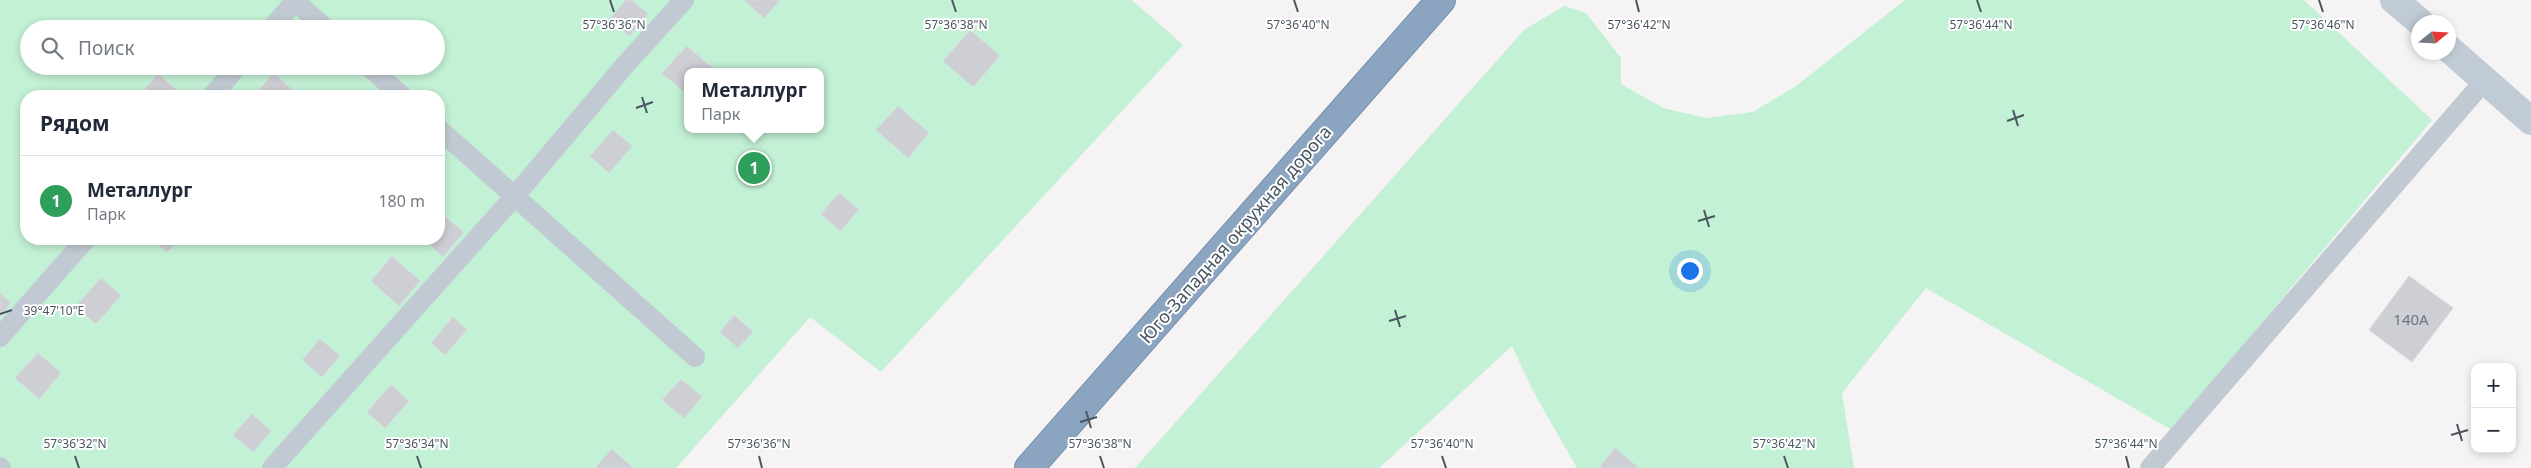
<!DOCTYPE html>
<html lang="ru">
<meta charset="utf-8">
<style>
body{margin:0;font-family:"Noto Sans",sans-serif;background:#f6f6f7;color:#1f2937}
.controls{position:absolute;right:15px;bottom:15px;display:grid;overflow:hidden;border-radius:10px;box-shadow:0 2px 8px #0003}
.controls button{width:45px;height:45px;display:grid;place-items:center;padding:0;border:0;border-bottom:1px solid #e0e1e3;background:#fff;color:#1f2937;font:25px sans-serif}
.compass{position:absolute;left:2411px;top:15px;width:45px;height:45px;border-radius:50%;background:#fff;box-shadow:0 2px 8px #0003;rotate:72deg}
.you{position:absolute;left:1689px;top:270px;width:18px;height:18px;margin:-12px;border:4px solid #fff;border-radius:50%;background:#1a73e8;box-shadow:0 0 0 8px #1a73e833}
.badge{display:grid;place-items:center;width:32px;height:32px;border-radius:50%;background:#111827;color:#fff;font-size:16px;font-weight:700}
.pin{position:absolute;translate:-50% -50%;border:2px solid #fff;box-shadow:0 1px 5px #0006}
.popup{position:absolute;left:684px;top:68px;width:140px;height:65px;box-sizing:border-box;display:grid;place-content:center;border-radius:10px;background:#fff;filter:drop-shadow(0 1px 4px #0005);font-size:16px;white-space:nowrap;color:#747a83}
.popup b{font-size:19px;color:#1f2937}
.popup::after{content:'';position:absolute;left:50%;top:100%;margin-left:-10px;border:10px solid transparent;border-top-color:#fff}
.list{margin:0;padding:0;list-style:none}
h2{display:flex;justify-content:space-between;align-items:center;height:65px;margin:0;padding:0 20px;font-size:21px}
h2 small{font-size:16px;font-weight:400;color:#747a83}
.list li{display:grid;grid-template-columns:32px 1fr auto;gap:15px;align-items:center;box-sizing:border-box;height:90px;padding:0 20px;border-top:1px solid #e0e1e3}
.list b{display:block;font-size:19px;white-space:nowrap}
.list p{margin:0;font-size:16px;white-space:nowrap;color:#747a83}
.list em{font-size:16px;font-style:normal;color:#747a83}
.icon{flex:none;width:28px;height:28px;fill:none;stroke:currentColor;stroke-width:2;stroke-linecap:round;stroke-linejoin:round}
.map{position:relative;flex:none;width:2531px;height:468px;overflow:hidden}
.search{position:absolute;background:#fff;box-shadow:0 2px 8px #0003;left:20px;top:20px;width:425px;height:55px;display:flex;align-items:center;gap:12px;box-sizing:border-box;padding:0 18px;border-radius:28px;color:#747a83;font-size:19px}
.panel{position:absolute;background:#fff;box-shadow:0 2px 8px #0003;left:20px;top:90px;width:425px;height:155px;border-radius:20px}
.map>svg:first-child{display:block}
</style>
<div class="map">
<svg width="2531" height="468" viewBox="0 0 2531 468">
<rect width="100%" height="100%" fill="#f5f3f3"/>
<!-- green -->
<g fill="#c3f1d5" fill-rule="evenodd">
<path d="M0,0H1132L1183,45L881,372L810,317L676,468H0ZM29,29H436V66H29ZM688,72H820V129H688ZM26,96H439V239H26Z"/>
<path d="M1905,0H2304L2432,120L2172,430L1926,288L1842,393L1854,468H1577L1533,391L1512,346L1379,468H1135L1524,30L1564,6L1586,13L1621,58V84L1663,108L1706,118L1753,112L1796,86Z"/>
</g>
<!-- building -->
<g fill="#cdcfd5" stroke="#d7d9de">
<path d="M626,0H632L648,14L629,36L610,19Z"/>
<path d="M744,0H780L764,18Z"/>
<path d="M970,30L1000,56L973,87L943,61Z"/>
<path d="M687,46L717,72H688V95L662,73Z"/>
<path d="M274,73L299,96H258L255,94Z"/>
<path d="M158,74L184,96H139Z"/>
<path d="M898,106L929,133L908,158L876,130Z"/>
<path d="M613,130L632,146L609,173L590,156Z"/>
<path d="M839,193L859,210L840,231L821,214Z"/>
<path d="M442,214L464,232L443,257L423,239H439V218Z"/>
<path d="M151,239H179L167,252Z"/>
<path d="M392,256L420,281L399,306L371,281Z"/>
<path d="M2409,276L2453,308L2412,362L2369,330Z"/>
<path d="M101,278L121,295L96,324L76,306Z"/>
<path d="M0,293L11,303L0,316Z"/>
<path d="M734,315L753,332L738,348L720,332Z"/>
<path d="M453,317L467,330L445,355L431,343Z"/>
<path d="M320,339L340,356L322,377L302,360Z"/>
<path d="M38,353L61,373L39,399L15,378Z"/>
<path d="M681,379L702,397L684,418L662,400Z"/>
<path d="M391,385L409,401L385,428L367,412Z"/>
<path d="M252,414L271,431L253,452L233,435Z"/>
<path d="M1615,448L1639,468H1599Z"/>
<path d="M612,449L633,468H595Z"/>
</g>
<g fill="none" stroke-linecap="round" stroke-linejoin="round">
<!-- highway casing -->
<g stroke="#7690ad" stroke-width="30">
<path id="highway" d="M1029,468L1441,0"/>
</g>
<!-- lane -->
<g stroke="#c1cad2" stroke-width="20">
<path d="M294,0L326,29"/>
<path d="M271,29L296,0"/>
<path d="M368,66L402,96"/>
<path d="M212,96L238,66"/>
<path d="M439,129L695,357"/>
<path d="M0,337L86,239"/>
<path d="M0,467L1,468"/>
<path d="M272,468L514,197L625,65L684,0"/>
<path d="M2150,468L2485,80"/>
</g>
<!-- secondary -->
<g stroke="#c1cbd6" stroke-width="28">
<path d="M2394,0L2420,22"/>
<path d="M2448,48L2531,121"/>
</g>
<!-- highway -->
<use href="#highway" stroke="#8ba5c1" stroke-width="28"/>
</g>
<!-- ticks -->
<path fill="none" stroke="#4a5661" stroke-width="2" d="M610,0L614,12M952,0L956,12M1294,0L1298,12M1636,0L1639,12M1977,0L1981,12M2319,0L2323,12M642,97L647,113M636,108L653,102M2013,110L2018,126M2007,121L2024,115M1704,210L1709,227M1698,221L1715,216M1395,310L1400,327M0,314L12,310M1389,321L1406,316M1086,411L1091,428M1080,422L1097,417M2457,424L2462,441M2451,435L2468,430M75,456L79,468M417,456L421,468M759,456L762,468M1100,456L1104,468M1442,456L1446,468M1784,456L1788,468M2126,456L2129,468"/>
<g text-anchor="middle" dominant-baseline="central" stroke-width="4" stroke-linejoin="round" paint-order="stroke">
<!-- number labels -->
<g font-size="15" fill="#6b747e">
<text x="2411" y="319">140А</text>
</g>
<!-- street labels -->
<g font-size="18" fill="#4a5661" stroke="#fff">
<text transform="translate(1235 234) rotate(-49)">Юго-Западная окружная дорога</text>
</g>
</g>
<g font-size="12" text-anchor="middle" fill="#4a5661" stroke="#fff" stroke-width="4" stroke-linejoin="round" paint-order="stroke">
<text x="614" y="29">57°36'36"N</text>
<text x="956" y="29">57°36'38"N</text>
<text x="1298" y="29">57°36'40"N</text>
<text x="1639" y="29">57°36'42"N</text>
<text x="1981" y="29">57°36'44"N</text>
<text x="2323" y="29">57°36'46"N</text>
<text x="54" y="315">39°47'10"E</text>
<text x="75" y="448">57°36'32"N</text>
<text x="417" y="448">57°36'34"N</text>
<text x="759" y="448">57°36'36"N</text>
<text x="1100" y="448">57°36'38"N</text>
<text x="1442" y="448">57°36'40"N</text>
<text x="1784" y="448">57°36'42"N</text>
<text x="2126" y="448">57°36'44"N</text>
</g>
</svg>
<div class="controls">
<button>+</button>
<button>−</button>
</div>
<svg class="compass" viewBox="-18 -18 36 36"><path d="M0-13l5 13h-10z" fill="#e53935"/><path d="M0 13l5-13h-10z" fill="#747a83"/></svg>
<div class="you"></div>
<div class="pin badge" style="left:754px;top:168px;background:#2e9e5b">1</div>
<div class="popup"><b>Металлург</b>Парк</div>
<div class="search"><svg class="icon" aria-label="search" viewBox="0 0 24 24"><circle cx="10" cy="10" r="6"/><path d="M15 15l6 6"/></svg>Поиск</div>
<section class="panel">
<h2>Рядом<small></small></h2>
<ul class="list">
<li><span class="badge" style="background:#2e9e5b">1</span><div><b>Металлург</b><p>Парк</p></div><em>180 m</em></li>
</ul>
</section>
</div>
